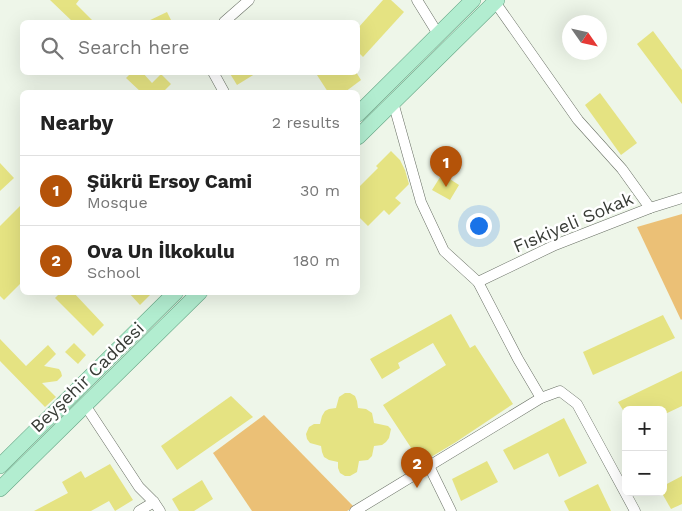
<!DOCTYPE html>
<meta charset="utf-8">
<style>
body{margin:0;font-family:"Work Sans",sans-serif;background:#f2f2f2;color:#222}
.controls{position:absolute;right:15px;bottom:15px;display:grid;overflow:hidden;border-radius:8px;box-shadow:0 5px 20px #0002}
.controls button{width:45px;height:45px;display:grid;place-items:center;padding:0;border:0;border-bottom:1px solid #e0e0e0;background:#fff;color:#222;font:25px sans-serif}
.compass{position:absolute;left:562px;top:15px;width:45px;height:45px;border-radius:50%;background:#fff;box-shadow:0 5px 20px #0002;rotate:124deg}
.you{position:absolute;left:478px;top:225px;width:18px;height:18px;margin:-12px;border:4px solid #fff;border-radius:50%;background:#1a73e8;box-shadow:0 0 0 8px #1a73e833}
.badge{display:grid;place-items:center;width:32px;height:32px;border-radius:50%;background:#b45309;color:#fff;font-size:16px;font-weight:700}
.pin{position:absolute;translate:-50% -41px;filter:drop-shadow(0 1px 2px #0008)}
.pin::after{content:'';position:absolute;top:26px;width:18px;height:15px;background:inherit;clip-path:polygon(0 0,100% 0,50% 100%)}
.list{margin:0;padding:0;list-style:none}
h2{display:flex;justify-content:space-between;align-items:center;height:65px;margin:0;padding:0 20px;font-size:21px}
h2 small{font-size:16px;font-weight:400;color:#767676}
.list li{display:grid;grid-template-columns:32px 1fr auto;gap:15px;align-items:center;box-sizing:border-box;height:70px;padding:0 20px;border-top:1px solid #e0e0e0}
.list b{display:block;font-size:19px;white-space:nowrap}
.list p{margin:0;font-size:16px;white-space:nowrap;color:#767676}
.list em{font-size:16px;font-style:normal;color:#767676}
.icon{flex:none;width:28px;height:28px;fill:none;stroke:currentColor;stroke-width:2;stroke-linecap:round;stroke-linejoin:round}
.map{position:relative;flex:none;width:682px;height:511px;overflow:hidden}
.search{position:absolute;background:#fff;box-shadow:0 5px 20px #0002;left:20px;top:20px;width:340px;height:55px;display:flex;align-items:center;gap:12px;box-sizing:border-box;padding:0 18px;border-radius:8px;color:#767676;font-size:19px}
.panel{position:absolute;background:#fff;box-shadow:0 5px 20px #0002;left:20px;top:90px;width:340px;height:205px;border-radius:8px}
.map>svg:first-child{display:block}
</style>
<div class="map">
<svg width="682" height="511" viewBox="0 0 682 511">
<rect width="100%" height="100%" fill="#eef6e9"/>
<!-- green -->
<g fill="#ebc076">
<path d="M682,214V319L681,320L637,227Z"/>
<path d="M264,415L354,507L347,511H252L213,453Z"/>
</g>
<!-- building -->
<g fill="#e5e382">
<path d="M50,0H79L76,4L94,22H73Z"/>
<path d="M383,0H391L404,12L363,57L358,52V28Z"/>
<path d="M167,12L172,22H146Z"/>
<path d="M653,31L682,70V104L637,44Z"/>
<path d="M132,72H142L152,83L161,74L171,84L163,92H141L126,78Z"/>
<path d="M229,72H258L237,85Z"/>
<path d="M315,72H356L361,80L345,92H328Z"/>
<path d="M600,93L637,143L621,155L585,105Z"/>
<path d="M391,151L400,160L405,170L409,184L395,198L401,203L389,215L384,210L368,226L358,216V188L378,168L376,166Z"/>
<path d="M0,163L14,178L0,191Z"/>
<path d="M442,174L459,185L450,200L432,190Z"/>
<path d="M22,204V282L4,300L0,296V226Z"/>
<path d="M61,292H73L104,325L93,336L55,298Z"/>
<path d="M128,292H153L140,305Z"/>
<path d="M451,314L470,348L475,345L513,404L456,442L421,463L383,405L446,365L433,343L398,363L400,368L382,379L370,359Z"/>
<path d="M663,315L675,338L593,375L583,352Z"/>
<path d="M0,339L26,366L48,345L56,354L44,366L59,369L61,372L62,376L57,381L42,383L56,397L45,407L0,361Z"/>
<path d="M74,343L86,355L78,364L65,352Z"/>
<path d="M682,371V406L663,415V410H623L618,402Z"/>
<path d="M345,393H350L355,396L357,401L358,408L366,409L372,413L374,423L388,426L391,429L389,438L386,442L382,445L374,446L372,456L368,460L359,461L357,472L350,476H345L340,473L338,468V462L329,460L324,457L322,452L321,446L310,443L307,439L306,434L309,427L314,424H320L322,416L325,411L329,409L336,408L339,397Z"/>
<path d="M231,396L253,417L177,470L161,446Z"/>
<path d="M564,418L587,463L559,477L548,453L514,470L503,450Z"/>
<path d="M487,461L498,482L461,501L452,479Z"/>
<path d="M110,464L133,500L115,511L109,501L91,511H34L68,493L62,482L81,471L85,478Z"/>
<path d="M682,476V504L671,509L663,495V486Z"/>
<path d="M202,480L213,499L194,511H179L172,499Z"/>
<path d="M598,484L611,511H569L564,501Z"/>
</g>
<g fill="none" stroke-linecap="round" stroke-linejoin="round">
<!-- street casing -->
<g stroke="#686f64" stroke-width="11">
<g id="street">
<path d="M417,0L438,34"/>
<path d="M495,2L578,120L622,169L650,208"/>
<path d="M224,22L249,0"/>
<path d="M213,72L224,92"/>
<path d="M393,102L421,202L444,251L478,282L518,359L541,398"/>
<path d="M478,282L555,245L650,208L682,198"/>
<path d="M85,405L139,487L154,502"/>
<path d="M429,466L451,511"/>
<path d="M139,511L154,502L160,511"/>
<path d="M355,511L541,398L560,391L577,404L635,511"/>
</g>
</g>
<!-- primary casing -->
<g stroke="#66a786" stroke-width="16">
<g id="primary">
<path d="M358,114L473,0"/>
<path d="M358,137L497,0"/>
<path d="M0,466L176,292"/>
<path d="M0,489L200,292"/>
</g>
</g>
<!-- street -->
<use href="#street" stroke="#fff" stroke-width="10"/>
<!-- primary -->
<use href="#primary" stroke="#b2edd0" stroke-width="15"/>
</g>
<g text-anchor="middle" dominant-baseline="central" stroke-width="5" stroke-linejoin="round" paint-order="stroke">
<!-- street labels -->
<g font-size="18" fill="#383b36" stroke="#fff">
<text transform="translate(573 222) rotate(-23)">Fıskiyeli Sokak</text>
<text transform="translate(87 377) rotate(-44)">Beyşehir Caddesi</text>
</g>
</g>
</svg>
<div class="controls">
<button>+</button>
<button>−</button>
</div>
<svg class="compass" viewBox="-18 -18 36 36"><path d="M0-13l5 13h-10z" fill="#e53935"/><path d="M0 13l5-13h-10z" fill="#767676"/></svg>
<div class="you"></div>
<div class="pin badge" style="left:446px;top:187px">1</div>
<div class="pin badge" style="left:417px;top:488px">2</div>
<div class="search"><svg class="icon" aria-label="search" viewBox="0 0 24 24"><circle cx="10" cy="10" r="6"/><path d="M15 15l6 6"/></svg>Search here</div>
<section class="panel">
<h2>Nearby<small>2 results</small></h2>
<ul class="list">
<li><span class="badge">1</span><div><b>Şükrü Ersoy Cami</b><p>Mosque</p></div><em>30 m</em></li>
<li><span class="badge">2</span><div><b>Ova Un İlkokulu</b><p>School</p></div><em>180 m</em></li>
</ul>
</section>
</div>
